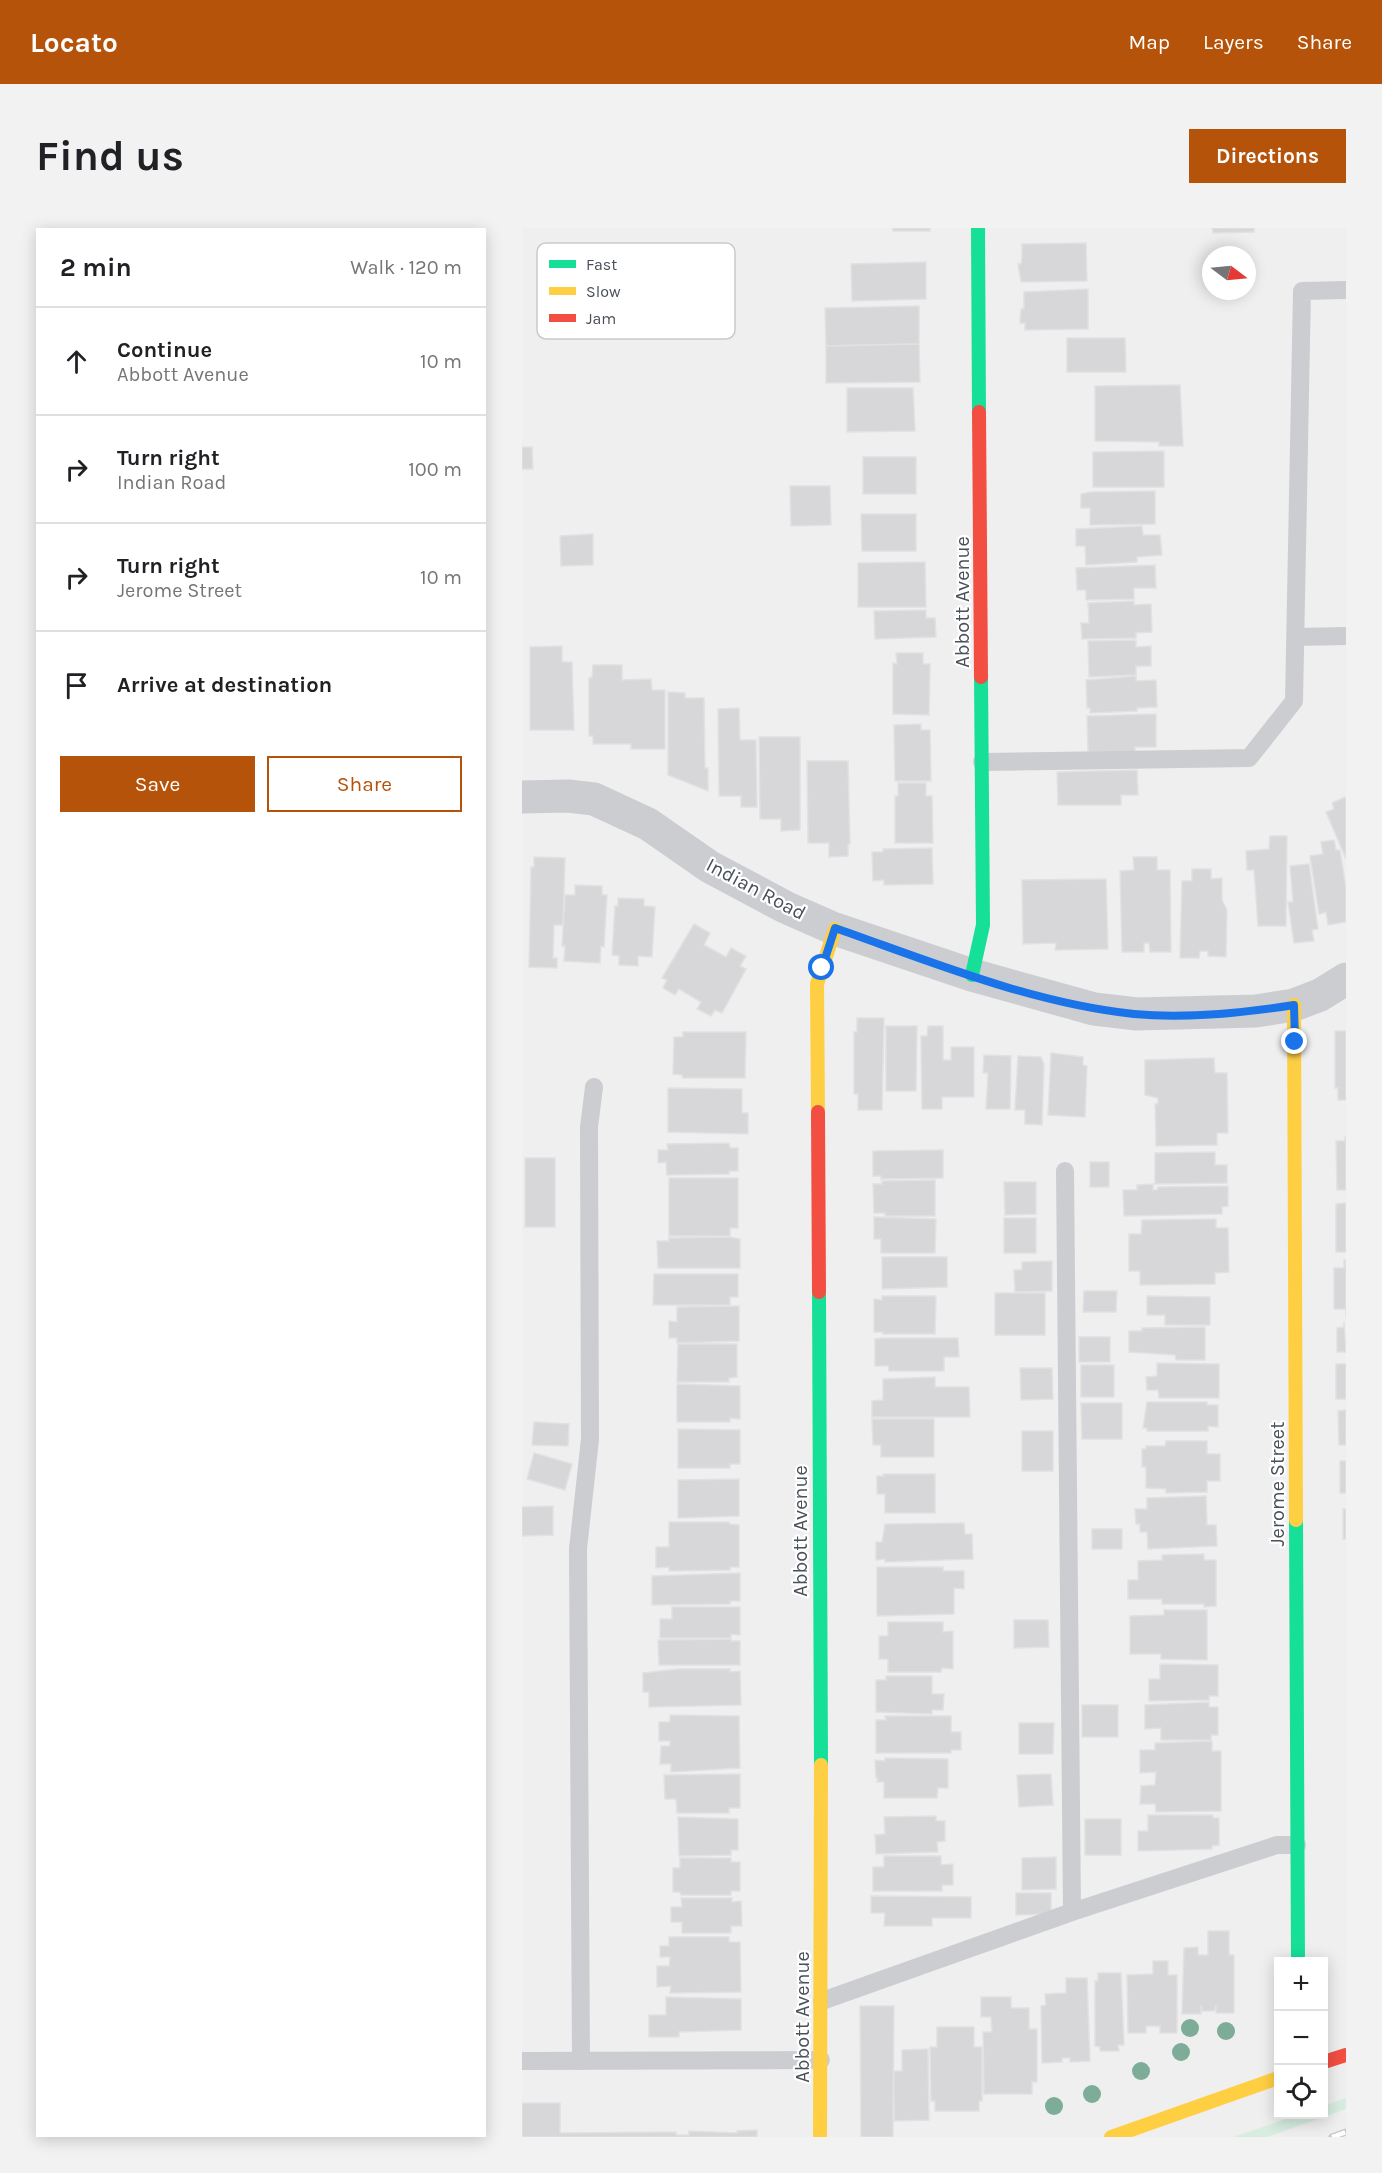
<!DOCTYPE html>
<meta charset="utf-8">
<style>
body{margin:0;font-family:Karla,sans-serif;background:#f2f2f2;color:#202124}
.controls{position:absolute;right:18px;bottom:18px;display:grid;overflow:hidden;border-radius:0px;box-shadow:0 3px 15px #0003}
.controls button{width:54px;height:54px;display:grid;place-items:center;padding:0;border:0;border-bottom:2px solid #e0e0e0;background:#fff;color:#202124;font:30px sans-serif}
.compass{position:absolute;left:680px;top:18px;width:54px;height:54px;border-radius:50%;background:#fff;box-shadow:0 3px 15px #0003;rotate:106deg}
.stop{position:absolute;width:18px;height:18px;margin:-14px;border:4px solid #1a73e8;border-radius:50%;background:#fff}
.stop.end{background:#1a73e8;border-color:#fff;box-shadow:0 2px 6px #0008}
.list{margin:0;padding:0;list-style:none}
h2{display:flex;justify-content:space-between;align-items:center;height:78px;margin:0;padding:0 24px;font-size:26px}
h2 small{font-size:20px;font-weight:400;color:#757577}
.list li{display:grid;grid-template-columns:39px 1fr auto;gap:18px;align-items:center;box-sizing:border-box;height:108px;padding:0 24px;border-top:2px solid #e0e0e0}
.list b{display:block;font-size:22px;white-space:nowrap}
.list p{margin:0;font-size:20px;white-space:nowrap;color:#757577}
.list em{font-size:20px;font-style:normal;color:#757577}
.actions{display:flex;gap:12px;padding:18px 24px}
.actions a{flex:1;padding:14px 0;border:2px solid #b45309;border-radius:0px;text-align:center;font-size:21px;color:#b45309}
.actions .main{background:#b45309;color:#fff}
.icon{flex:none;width:33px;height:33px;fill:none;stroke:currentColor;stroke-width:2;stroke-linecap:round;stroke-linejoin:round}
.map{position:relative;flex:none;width:824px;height:1909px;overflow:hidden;border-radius:0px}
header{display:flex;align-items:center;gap:36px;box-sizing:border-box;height:84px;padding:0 30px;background:#b45309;color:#fff}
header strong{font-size:28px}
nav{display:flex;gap:33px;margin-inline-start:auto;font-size:21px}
.intro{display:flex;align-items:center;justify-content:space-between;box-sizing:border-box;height:144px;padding:0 36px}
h1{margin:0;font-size:42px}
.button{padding:15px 27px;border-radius:0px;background:#b45309;color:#fff;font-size:21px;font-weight:700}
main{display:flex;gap:36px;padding:0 36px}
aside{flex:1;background:#fff;border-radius:0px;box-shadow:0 3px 15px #0003}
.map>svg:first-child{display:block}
</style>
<header>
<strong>Locato</strong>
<nav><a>Map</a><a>Layers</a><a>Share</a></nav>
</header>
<div class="intro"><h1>Find us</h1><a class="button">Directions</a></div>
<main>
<aside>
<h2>2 min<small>Walk · 120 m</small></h2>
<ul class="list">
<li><svg class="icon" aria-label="ahead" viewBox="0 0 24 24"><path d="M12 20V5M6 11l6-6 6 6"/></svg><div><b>Continue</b><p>Abbott Avenue</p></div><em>10 m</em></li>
<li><svg class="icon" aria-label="right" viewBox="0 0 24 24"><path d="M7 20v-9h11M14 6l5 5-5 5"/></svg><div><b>Turn right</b><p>Indian Road</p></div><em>100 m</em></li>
<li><svg class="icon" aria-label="right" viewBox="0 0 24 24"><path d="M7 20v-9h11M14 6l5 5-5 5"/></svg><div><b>Turn right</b><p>Jerome Street</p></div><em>10 m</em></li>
<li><svg class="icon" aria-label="arrive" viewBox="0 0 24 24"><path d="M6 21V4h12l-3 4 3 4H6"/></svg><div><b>Arrive at destination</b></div></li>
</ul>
<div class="actions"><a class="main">Save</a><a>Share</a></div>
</aside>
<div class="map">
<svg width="824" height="1909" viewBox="0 0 824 1909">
<rect width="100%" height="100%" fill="#f0efef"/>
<!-- green -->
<path fill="#d6ede0" d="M824,1870V1881L745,1909H711L776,1887L802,1886V1878Z"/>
<!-- building -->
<g fill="#d7d7d9" stroke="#e1e1e2" stroke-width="1.5">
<rect x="371" y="0" width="37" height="3"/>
<path d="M690,0H732V4L691,5Z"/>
<path d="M564,15L565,53L499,54L496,36H499L500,29V16Z"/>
<path d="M404,34V71L330,73L329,36Z"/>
<path d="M566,61V101L503,102V95H498L499,81H502V64Z"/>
<path d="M397,78V116L304,118L303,80Z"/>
<path d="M545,110H603L604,144H545Z"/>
<path d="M397,116L398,154L304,155V118Z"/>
<path d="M658,157L661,218H637V214L573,213V158Z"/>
<path d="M325,160H391L393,203L325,204Z"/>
<path d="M0,219H10L11,241H0Z"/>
<path d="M642,223V259H571V224Z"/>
<rect x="341" y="229" width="53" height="37"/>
<path d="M268,258H308L309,297L269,298Z"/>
<path d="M633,263V296L568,297V280H559V266L568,264Z"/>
<path d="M339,286H394V323H340Z"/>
<path d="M620,298L621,307H638L640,327L615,329V334L564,337L563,318H554V301Z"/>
<path d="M71,306V337L39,338L38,308Z"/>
<path d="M403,334L404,379H336V335Z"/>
<path d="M633,337L634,360H612V371L564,372V362H555L554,340Z"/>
<path d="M612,373V377L629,376L630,404L614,405V410L560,411L559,395H567L566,375Z"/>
<path d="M404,382V390H413L414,409L353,411L352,383Z"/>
<path d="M614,412V419L629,418V438H614V447L567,449L566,413Z"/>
<path d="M40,418V434H50L52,502H8V419Z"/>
<path d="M374,425H401V436H408L407,487L371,486V435L375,436Z"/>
<path d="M71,437H100V452L129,451L130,462H143V521H109V516H71V508H67V450H70Z"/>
<path d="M614,448V453L634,452L635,479L615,480V483L568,485V480H565L564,452Z"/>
<path d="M146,464L163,465V470H182L183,540H186V563L146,547Z"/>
<path d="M217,480L218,512H234L235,579H219V568H197L196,481Z"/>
<path d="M634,486V519H613V524H566L565,488Z"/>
<path d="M399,496V502H408L409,553H373L372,497Z"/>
<path d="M237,509H278V602L259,603V591H238Z"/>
<path d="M285,533H326L328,616H326V628L307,629V615H286Z"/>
<path d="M615,542L616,567H599V577H536L535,544Z"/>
<path d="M376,555H404V568H410L411,615H373V568H376Z"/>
<path d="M823,569L824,571V631L804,584L812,581L810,575Z"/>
<path d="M748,608H765L764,698H736L732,642H725L724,623L747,621Z"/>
<path d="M812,612L814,622H818L824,660V694L806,697L804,684L797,686L788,628L801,626L799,614Z"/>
<path d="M410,620L411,656L362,657V652L351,653L350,624H361V621Z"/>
<path d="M12,629L43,630L41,697H32L31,730H35V740L7,739L9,639H12Z"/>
<path d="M611,629H635V642H648L649,724H628L627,715H622V724H600L598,643L612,642Z"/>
<path d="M787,636L796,701L790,702L792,713L772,715L766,674H771L768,638Z"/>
<path d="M670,641H689V651L700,650V672L705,682L704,729L686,728V723H678L677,730H658L660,653H670Z"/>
<path d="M584,651L586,721L533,722L534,715L501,716L500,652Z"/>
<path d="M53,657L80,658V667H85L82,719L79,718L78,735L42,733L43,718H40L43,667H53Z"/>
<path d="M96,670L122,671V678L133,679L130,729L116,728V738L97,737V728L90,727L93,678H96Z"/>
<path d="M172,696L188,705L182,717L204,729L209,720L224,728L218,738L224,741L200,785L193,782L189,788L175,781L179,774L157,761L153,767L141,760L145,752L140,750Z"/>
<path d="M335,790H362L360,882H336V866H332V804H335Z"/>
<path d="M364,798H395L394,863H364Z"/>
<path d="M406,798H421V832H429V819H452V869H420V881H400L399,808H405Z"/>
<path d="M813,803H824V872H816V860H813Z"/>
<path d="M161,804H224L223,850H161L160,847L151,846L152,809H161Z"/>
<path d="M529,825L561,829V837L565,838L563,889L526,887Z"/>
<path d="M462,827L489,828L488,881H464L466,845H461Z"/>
<path d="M496,828L519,829L522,836L520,897L503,896V882H493Z"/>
<path d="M692,830L693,845H705L706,905H695V917L634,918L633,876H636V870L623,867V832Z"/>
<path d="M146,860L220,861V885H226V906L146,904Z"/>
<path d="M823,909H824V962H815L814,913H823Z"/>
<path d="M207,915L208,920H216V943H207V946L145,947L144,934L136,935V922H146L145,916Z"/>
<path d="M421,922V950L359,951V948H351V923Z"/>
<path d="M693,924V937H705V955L633,956V925Z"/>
<rect x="3" y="930" width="30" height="69"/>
<rect x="568" y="934" width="19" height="25"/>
<path d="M147,950H216V1000H208V1008H147Z"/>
<path d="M413,952V988H363V985H352L351,956H360V953Z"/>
<path d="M482,954H514V986L483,987Z"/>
<path d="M631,956V962H635L636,959L706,958V978L700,979V986L602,988L601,962H615V957Z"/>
<path d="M824,975V1024H814V976Z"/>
<path d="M352,989L414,991L413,1025H359V1011H352Z"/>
<rect x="482" y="990" width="32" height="35"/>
<path d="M694,991V1000H706L707,1044L693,1045V1056L618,1057V1043H607V1006H619L620,992Z"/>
<path d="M208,1009L218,1011V1040H136L135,1013H147V1010Z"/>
<path d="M360,1029H425V1059L360,1061Z"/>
<path d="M822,1032H824V1089V1081H812V1040H822Z"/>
<path d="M530,1033V1063L493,1064L492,1042H500V1034Z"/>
<path d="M132,1046H216V1069H208V1077H131Z"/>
<path d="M562,1063H595L594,1084H561Z"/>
<rect x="473" y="1065" width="50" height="42"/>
<path d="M360,1068H414L413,1106H361V1104H352V1071L360,1072Z"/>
<path d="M625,1068L688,1069V1097H643V1087H625Z"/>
<path d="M217,1078V1113L155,1115V1110H147V1093L155,1094V1079Z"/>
<path d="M822,1094L824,1124H815V1100L822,1099Z"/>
<path d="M683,1099V1132H654L653,1127L607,1124V1103H620V1100Z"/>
<rect x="557" y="1109" width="31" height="25"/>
<path d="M361,1110H436L437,1129H422V1143H367L366,1138H353V1111Z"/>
<path d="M156,1116H215V1149L207,1150V1154H155Z"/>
<path d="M635,1135L697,1136V1170H637L636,1162H625L624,1149L635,1148Z"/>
<rect x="814" y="1136" width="10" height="35"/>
<rect x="559" y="1137" width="33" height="32"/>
<path d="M498,1140H530L531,1171L499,1172Z"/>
<path d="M413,1149V1159H447L448,1189H350V1173L361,1172V1151Z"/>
<path d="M155,1156L218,1158V1191L208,1190V1194H155Z"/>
<path d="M625,1174H685V1177H696V1199L686,1198V1203H625V1200H621Z"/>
<path d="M559,1175H600V1211H560Z"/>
<path d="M824,1182V1217H817L816,1183Z"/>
<path d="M350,1191H412V1229H359V1217H351Z"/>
<path d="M12,1194L47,1196L46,1218L10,1217Z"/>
<path d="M156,1201L218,1202V1236H208V1240H156Z"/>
<rect x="500" y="1203" width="31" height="40"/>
<path d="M644,1213H685V1226H698V1253H685V1264L644,1265V1261L624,1260V1239H620V1221H624V1218H643Z"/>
<path d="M12,1225L50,1236L43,1262L5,1251Z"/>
<rect x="818" y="1233" width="6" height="32"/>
<path d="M361,1246H413V1285H363V1266H355V1248H362Z"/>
<path d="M217,1251V1288L156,1290V1252Z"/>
<path d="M684,1268L685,1297H694L695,1318L626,1321L625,1304H618V1296H614L613,1281H625V1270Z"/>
<path d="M31,1278V1307L0,1308V1279Z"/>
<rect x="821" y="1281" width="3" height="30"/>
<path d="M147,1294H207L208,1296L217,1297V1339H208V1342L147,1343V1339L134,1340V1319H147Z"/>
<path d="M442,1295L443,1306H450L451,1331L363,1334V1331L354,1332V1314H360L363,1296Z"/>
<rect x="570" y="1301" width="30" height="20"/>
<path d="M682,1326V1332H694V1378L682,1379V1376H640V1371H606V1352H616V1333L640,1332V1327Z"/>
<path d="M355,1339H421V1343H442V1361L432,1360V1386L355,1388Z"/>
<path d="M218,1345V1373H208V1376L130,1377V1348Z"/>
<path d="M150,1379H218V1407L209,1406V1410H138V1391H150Z"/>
<path d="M642,1382H685V1432L639,1431V1426H608V1388L642,1387Z"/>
<path d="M492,1392H526L527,1419L492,1420Z"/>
<path d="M366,1394H421V1404L431,1403V1441L420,1440L419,1444H366V1431H357V1408H366Z"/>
<path d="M209,1411V1413H218V1437H137L136,1412Z"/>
<path d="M638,1436L696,1437V1468H687V1472L627,1473V1451H638Z"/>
<path d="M157,1441H208V1444L218,1443L219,1477L127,1479V1464H121V1445Z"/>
<path d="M364,1448H410V1466H422L421,1482H410V1486L354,1484V1452H364Z"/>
<path d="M687,1474V1479H696V1507H689V1512H639V1500L623,1501V1477Z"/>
<rect x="560" y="1477" width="36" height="32"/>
<path d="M148,1487L217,1488L218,1540L149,1544V1536H138L139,1518H148V1513H137V1494H148Z"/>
<path d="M363,1488H429V1504H439V1522H429V1525H354V1492H364Z"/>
<path d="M497,1495H532L531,1526H497Z"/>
<path d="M690,1513V1523H699V1583L634,1584L633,1576H618L619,1558L633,1557L634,1544L618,1545V1522H633V1515Z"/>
<path d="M363,1530L426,1531V1560H416L415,1570H362V1554H355L356,1550H354L353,1532L363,1533Z"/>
<path d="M218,1546V1580H207V1585H155L154,1571H143L142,1547Z"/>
<path d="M529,1546L531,1577L497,1579L495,1547Z"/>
<path d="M626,1587H691V1590H697V1617L690,1618V1621L616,1623V1603H626Z"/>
<path d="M414,1588V1593H423V1613L415,1614L416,1624L354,1626L353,1607L363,1606L362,1589Z"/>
<path d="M156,1589L216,1591V1622H209V1627L157,1628Z"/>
<rect x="563" y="1591" width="36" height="36"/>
<path d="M362,1628H419V1637L431,1636V1657H420V1663H351V1639H362Z"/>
<path d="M534,1629V1661L500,1662V1630Z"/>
<path d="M158,1630H209V1634H218V1663H209V1667H159L158,1664H151V1640H158Z"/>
<path d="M494,1665H529V1686L494,1687Z"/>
<path d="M349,1668L449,1669V1690H410V1698H362L363,1685H349Z"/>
<path d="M159,1670H210V1674L219,1673L220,1698H209V1705H160V1694H149V1679H160Z"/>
<path d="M686,1703H707V1727H712V1785H694V1777L692,1783H680L679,1777V1786H660L662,1720L676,1719V1727H686Z"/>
<path d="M147,1709H207V1714H218L219,1764L148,1765L149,1758L135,1759V1738H147L148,1729H138V1718H147Z"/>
<path d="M631,1733H646V1747H655V1805H638V1798H624V1805H606L605,1747L631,1746Z"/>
<path d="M576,1745H599L602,1817H596L597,1823H578V1819L573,1818V1753H576Z"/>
<path d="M544,1750H565L568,1833L548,1834V1830H540V1834L520,1835L519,1778L524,1777L523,1766L544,1765Z"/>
<path d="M144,1769L219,1771V1802L157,1804V1809H127V1787H144Z"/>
<path d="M459,1769H489V1780H507V1801H515V1854H510V1866H462L461,1804H470L469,1789H459Z"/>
<path d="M338,1778H372L371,1909H339Z"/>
<path d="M415,1799H452V1819H460V1873H457V1883H413V1873H409L408,1819H415Z"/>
<path d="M406,1821L407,1892L372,1893V1843H380V1822Z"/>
<path d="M0,1875H38V1905L154,1904V1907H167V1903L215,1905V1903L235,1902V1909H0Z"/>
</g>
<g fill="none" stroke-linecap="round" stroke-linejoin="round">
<!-- lane -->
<g stroke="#cbcdd0" stroke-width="18">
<path d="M774,409L824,408"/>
<path d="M460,534L727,530L772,473L780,63L824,62"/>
<path d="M543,943L550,1684"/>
<path d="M300,1773L550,1684L755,1617H775"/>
<path d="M0,1833L299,1832"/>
<path d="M59,1833L56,1321L68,1211L67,899L72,859"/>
</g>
<!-- street -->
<path stroke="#cbcdd0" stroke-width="33" d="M0,569L46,568L72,571L126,596L188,639L265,680L313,701L450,747L572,781L615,786L734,783L772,777L798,767L824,751"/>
<!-- fast -->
<g stroke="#16e098" stroke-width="14">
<path d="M456,0L457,184"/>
<path d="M450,747L461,697L459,449"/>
<path d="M297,1064L299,1537"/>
<path d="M774,1292L776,1734"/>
</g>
<!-- slow -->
<g stroke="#ffcf43" stroke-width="14">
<path d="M772,777L774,1292"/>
<path d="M296,884L295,756L313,701"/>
<path d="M298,1909L299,1537"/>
<path d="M589,1909L756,1850"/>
</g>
<!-- jam -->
<g stroke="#f24e42" stroke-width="14">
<path d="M457,184L459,449"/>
<path d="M296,884L297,1064"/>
<path d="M802,1834L824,1827"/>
</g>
<!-- rail casing -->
<g stroke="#c6c7c9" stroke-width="7">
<path id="rail" d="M810,1909L824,1904"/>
</g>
<!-- rail -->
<use href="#rail" stroke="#fff" stroke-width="4.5" stroke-dasharray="14" stroke-linecap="butt"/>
</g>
<!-- trees -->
<g fill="#7dac98">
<circle cx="668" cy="1800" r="9"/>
<circle cx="704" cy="1803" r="9"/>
<circle cx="659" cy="1824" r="9"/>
<circle cx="619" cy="1843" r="9"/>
<circle cx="570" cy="1866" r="9"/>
<circle cx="532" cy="1878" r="9"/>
</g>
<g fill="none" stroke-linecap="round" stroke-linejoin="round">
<!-- route -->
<path stroke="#1a73e8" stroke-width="8" d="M300,740L313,700C410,734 509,775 612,786C664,791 721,785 772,777L773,814"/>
</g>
<g text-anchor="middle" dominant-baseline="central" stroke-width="4.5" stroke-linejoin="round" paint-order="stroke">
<!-- street labels -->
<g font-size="20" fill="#48505a" stroke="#fff">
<text transform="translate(440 374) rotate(-90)">Abbott Avenue</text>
<text transform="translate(234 661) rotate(28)">Indian Road</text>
<text transform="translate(755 1256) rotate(-90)">Jerome Street</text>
<text transform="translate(278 1303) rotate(-90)">Abbott Avenue</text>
<text transform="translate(280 1789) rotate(-90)">Abbott Avenue</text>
</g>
</g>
<!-- legend -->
<rect x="15" y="15" width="198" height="96" rx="9" fill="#fff" stroke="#c8cace" stroke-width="1.5"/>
<rect x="27" y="32" width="27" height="8" fill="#16e098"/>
<rect x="27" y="59" width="27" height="8" fill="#ffcf43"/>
<rect x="27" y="86" width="27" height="8" fill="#f24e42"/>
<g font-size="16" fill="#48505a">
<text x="64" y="42">Fast</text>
<text x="64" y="69">Slow</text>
<text x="64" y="96">Jam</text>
</g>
</svg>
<div class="controls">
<button>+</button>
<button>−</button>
<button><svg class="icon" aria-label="locate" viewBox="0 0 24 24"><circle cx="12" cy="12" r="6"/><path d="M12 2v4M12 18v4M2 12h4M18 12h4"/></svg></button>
</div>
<svg class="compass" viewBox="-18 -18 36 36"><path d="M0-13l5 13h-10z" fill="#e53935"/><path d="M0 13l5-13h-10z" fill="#757577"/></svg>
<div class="stop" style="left:300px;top:740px"></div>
<div class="stop end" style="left:773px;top:814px"></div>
</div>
</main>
